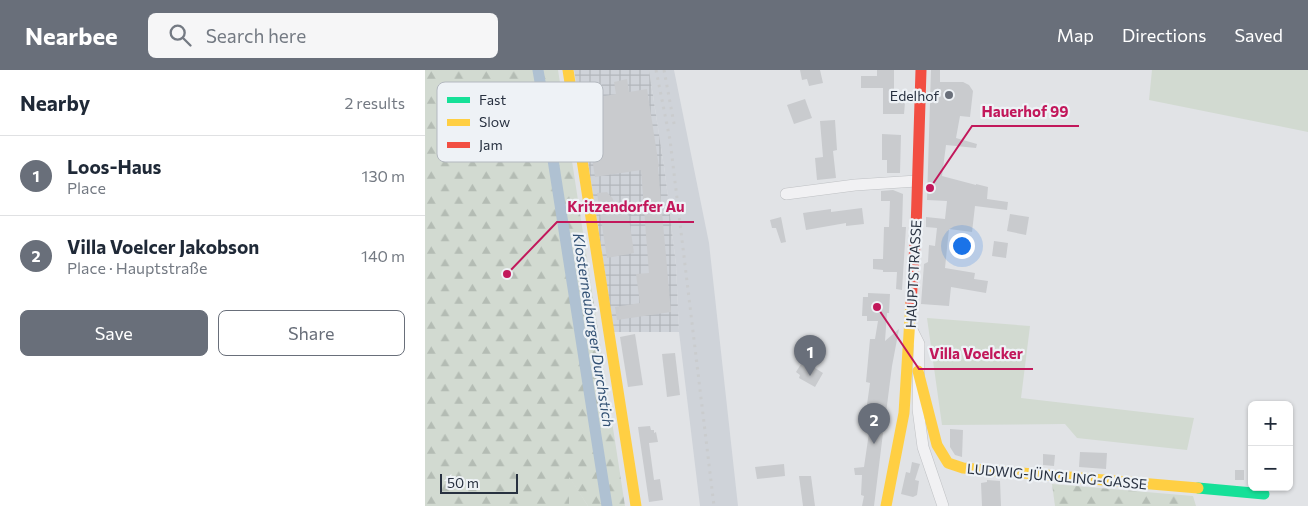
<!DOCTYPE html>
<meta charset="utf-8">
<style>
body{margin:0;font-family:Commissioner,sans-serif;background:#f6f6f7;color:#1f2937}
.controls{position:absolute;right:15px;bottom:15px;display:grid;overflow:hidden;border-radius:8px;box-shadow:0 1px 4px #0004}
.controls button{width:45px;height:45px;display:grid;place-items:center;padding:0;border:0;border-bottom:1px solid #e0e1e3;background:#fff;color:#1f2937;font:25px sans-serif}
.scale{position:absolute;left:15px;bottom:12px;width:78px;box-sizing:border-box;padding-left:5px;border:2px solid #283140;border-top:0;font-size:14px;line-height:18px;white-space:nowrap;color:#283140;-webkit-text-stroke:4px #eef2f6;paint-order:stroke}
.you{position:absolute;left:536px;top:175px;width:18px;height:18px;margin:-12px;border:4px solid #fff;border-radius:50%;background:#1a73e8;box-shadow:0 0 0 8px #1a73e833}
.badge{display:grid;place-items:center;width:32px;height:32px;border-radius:50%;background:#696f7a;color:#fff;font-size:16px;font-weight:700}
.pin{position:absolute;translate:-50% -41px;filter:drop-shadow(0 1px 2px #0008)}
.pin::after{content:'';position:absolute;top:26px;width:18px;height:15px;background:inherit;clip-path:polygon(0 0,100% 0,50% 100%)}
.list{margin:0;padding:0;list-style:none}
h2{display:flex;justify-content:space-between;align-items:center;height:65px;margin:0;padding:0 20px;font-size:21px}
h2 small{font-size:16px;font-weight:400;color:#747a83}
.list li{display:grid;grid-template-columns:32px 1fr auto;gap:15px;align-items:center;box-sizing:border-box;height:80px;padding:0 20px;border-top:1px solid #e0e1e3}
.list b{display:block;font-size:19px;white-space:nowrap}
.list p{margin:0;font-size:16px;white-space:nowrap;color:#747a83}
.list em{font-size:16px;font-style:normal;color:#747a83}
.actions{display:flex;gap:10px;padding:15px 20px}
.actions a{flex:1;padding:11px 0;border:1px solid #696f7a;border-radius:8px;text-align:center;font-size:18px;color:#696f7a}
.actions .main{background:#696f7a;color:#fff}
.icon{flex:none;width:28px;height:28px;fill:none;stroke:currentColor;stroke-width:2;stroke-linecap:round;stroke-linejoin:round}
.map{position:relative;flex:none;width:883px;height:436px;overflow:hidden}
header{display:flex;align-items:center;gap:30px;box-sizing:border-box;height:70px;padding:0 25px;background:#696f7a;color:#fff}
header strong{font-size:24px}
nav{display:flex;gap:28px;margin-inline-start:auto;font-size:18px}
.search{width:350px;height:45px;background:#f6f6f7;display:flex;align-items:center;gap:12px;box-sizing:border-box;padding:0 18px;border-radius:8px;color:#747a83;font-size:19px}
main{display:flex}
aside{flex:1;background:#fff}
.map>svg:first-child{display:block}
</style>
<header>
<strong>Nearbee</strong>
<div class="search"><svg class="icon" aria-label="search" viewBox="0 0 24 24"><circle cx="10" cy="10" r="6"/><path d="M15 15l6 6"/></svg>Search here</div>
<nav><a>Map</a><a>Directions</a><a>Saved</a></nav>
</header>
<main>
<aside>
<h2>Nearby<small>2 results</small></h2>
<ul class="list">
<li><span class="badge">1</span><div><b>Loos-Haus</b><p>Place</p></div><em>130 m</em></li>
<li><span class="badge">2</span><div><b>Villa Voelcer Jakobson</b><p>Place · Hauptstraße</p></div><em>140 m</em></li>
</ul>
<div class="actions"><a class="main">Save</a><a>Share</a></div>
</aside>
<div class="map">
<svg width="883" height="436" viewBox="0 0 883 436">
<defs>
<pattern id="industrial-grid" width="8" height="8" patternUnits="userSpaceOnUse" patternTransform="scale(1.25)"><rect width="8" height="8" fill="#cfd3d9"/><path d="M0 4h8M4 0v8" fill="none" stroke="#b2b6bb"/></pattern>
<pattern id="forest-firs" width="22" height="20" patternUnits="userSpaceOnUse" patternTransform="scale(1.25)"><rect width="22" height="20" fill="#d2dad1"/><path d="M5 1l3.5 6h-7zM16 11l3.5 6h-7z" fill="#b4bcb4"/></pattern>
</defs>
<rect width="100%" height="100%" fill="#e1e3e6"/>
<!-- built -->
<path fill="#cfd3d9" d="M224,0H249L284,173L313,436H275L254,262L251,195L240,103Z"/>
<!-- industrial -->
<path fill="url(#industrial-grid)" d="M149,0H224L240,103L251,195L254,262H189Z"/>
<!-- green -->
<g fill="#d2dad1">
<path d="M727,0H883V62L724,30Z"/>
<path d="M502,248L605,256L596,328L769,348L762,380L652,368L640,354L517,355Z"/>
<path d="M144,406L163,436H144Z"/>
</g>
<!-- forest -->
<g fill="url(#forest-firs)">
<path d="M0,0H133L200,436H163L144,407V436H0Z"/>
<path d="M627,414L768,426L771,436H630Z"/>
</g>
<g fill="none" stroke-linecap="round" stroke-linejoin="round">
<!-- canal -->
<path stroke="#afc1d2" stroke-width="11" d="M113,0L124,64L182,436"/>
</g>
<!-- building -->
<g fill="#c9cbce">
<path d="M375,0H395L398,13L384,16L382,9L377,10Z"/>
<path d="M452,0H469V27L470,32H480L479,44H458V18H436V6H452Z"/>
<path d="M506,0H515V12H538L544,15L548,21L545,47L535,46L531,68L552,74L551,78L521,75L517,106L551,115V114L563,117L562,129L583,132L582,140L550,136L547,162L524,159L520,198L550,203L549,209L563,211L561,223L526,217L524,236L496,234L499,194L503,192L504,175L510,176L512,158L501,157V147L520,149L522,131L502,130Z"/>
<path d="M202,9L204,22L222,19L234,97H233L246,242L192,250L190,237L215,233L211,204L224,203L216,100L170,107L158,30L191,24L189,12Z"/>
<path d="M380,29L387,48L369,54L362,35Z"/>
<path d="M410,50L412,80L408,81L411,108L392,110L390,88L398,87L395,51Z"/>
<path d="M457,64L476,65L475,103H462V90H457Z"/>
<path d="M468,120L478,124L477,157H481L477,220L471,219L472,202H458V200L448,199V189H458L459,157H464L465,131H456V121Z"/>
<path d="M182,122L188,129L189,136L202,135L209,183L182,188L172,123Z"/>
<path d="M437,138L439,154L421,156V153L381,160L378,143L406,139V142Z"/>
<path d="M585,144L604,147L601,165L582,161Z"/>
<path d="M356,147L361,172L356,173L351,158H347L345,150Z"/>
<path d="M569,171L583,173L581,188L567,186Z"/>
<path d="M443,223L465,224L464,243H462L460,271L474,259L467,296L460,351L447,361L458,363L449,436H437L439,426L436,425L437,405H430L429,398L439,397L446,349H440L445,313L441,312L445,269H450L453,251H442V246H437L438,227H443Z"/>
<path d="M210,264L218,315L203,317L195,267Z"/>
<path d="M250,283L255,325L242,327L237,284Z"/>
<path d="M382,293L398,303L390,317L374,308L375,305L371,302L376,294L380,297Z"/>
<path d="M225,356L226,360H229V363L231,362L233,372L224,373L229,410L235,409L238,430L224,432L213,357Z"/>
<path d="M525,359L538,360L537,387L530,385L525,377Z"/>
<path d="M655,382L682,383L681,399L654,397Z"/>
<path d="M618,384L630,385L629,396L618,395Z"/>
<path d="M487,392L495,394L490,410L494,411L492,425L488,427L476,424L481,402L485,403Z"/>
<path d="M359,394L360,406L332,409L330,397Z"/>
<rect x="810" y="400" width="9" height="10"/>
<path d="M374,406H386L390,436H378Z"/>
<path d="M562,410L575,411L576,436H557L556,413L562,412Z"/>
</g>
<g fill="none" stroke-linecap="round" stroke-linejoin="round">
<!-- street casing -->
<g stroke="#bfc1c4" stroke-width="12">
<g id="street">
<path d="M361,124L430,115L492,111"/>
<path d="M486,258L494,274L493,339L498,377L518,436"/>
</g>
</g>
<!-- street -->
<use href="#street" stroke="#f1f1f3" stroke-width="11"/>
<!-- fast -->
<path stroke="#16e098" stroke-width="11" d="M773,418L839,424"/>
<!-- slow -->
<g stroke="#ffcf43" stroke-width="11">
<path d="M143,0L211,436"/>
<path d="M493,301L512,375L523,393L538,398L773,418"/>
<path d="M461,436L479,343L486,232"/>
</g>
<!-- jam -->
<path stroke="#f24e42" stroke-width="11" d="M486,232L491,160L496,0"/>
<!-- rail -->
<g stroke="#caccce" stroke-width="3" stroke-dasharray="2.5 5" stroke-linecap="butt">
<path d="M231,0L245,70L289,436"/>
<path d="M239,0L250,59"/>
</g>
</g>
<!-- markers -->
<circle fill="#696f7a" stroke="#eef2f6" stroke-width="2" cx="524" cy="25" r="5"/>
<g text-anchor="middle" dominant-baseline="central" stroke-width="4.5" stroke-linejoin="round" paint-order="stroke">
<!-- poi labels -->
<g font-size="14" fill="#283140" stroke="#eef2f6" text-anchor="end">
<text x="514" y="25">Edelhof</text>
</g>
<!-- street labels -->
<g font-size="14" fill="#283140" stroke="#eef2f6">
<text transform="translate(488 204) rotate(-87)">HAUPTSTRASSE</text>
<text transform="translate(632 406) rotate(5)">LUDWIG-JÜNGLING-GASSE</text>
</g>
<!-- water labels -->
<g font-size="15" font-style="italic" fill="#325174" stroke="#eef2f6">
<text transform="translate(169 260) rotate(81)">Klosterneuburger Durchstich</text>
</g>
</g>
<!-- legend -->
<rect x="12" y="12" width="166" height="80" rx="8" fill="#eef2f6" stroke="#b3b8bf" stroke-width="1"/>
<rect x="22" y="27" width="23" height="6" fill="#16e098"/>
<rect x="22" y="49" width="23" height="7" fill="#ffcf43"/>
<rect x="22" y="72" width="23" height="6" fill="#f24e42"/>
<g font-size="14" fill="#283140">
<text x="54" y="35">Fast</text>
<text x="54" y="57">Slow</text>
<text x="54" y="80">Jam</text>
</g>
<!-- callouts -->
<path fill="none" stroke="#c2185b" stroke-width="2" d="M505 118L547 56H654M82 204L132 152H269M452 237L494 299H608"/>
<g fill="#c2185b" stroke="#eef2f6" stroke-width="2">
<circle cx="505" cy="118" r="5"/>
<circle cx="82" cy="204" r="5"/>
<circle cx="452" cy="237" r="5"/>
</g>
<g font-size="15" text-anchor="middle" font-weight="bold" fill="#c2185b" stroke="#eef2f6" stroke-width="4.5" stroke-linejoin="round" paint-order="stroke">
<text x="600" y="47">Hauerhof 99</text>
<text x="201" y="142">Kritzendorfer Au</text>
<text x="551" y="289">Villa Voelcker</text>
</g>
</svg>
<div class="controls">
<button>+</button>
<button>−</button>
</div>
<div class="scale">50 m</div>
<div class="you"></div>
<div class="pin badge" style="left:385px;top:306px">1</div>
<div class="pin badge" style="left:449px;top:374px">2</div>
</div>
</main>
